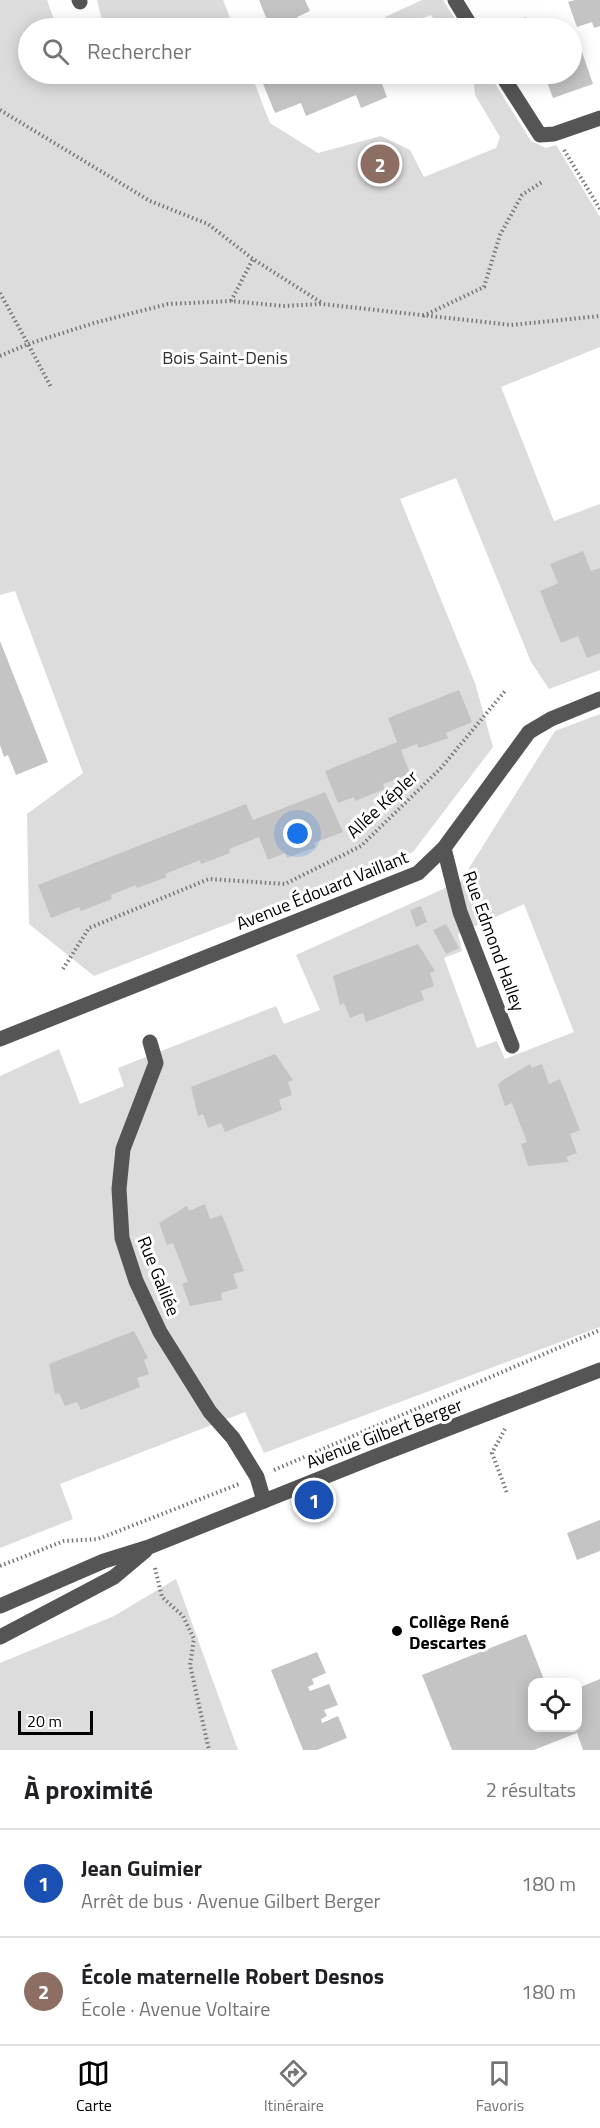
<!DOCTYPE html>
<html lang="fr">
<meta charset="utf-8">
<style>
body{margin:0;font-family:"Titillium Web",sans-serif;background:#f2f2f2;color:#202124}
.controls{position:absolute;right:18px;bottom:18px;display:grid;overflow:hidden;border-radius:12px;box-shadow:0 3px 15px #0003}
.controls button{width:54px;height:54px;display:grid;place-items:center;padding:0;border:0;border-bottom:2px solid #e0e0e0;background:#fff;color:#202124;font:30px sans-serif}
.scale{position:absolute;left:18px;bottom:15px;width:75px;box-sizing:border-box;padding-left:6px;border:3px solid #000;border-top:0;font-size:16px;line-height:21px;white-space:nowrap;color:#000;-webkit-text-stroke:4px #fff;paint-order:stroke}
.you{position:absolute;left:298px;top:834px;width:21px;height:21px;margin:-15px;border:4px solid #fff;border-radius:50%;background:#1a73e8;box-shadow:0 0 0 9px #1a73e833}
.badge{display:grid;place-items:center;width:39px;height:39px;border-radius:50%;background:#000;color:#fff;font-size:20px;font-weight:700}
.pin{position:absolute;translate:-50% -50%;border:3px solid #fff;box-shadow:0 2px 6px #0006}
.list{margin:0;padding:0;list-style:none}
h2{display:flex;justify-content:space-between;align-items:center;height:78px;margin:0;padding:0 24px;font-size:26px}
h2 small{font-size:20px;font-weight:400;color:#757577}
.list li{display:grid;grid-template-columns:39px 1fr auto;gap:18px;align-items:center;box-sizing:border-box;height:108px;padding:0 24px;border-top:2px solid #e0e0e0}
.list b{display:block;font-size:22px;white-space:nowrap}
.list p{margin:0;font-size:20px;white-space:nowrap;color:#757577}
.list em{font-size:20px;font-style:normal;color:#757577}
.icon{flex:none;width:33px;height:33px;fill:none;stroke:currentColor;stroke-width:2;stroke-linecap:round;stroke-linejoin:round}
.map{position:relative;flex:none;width:600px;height:1750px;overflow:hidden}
.search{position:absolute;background:#fff;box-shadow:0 3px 15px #0003;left:18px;right:18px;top:18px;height:66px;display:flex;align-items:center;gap:15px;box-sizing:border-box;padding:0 21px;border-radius:33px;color:#757577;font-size:22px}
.sheet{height:294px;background:#fff}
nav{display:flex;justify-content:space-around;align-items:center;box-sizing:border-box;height:84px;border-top:2px solid #e0e0e0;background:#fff;font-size:16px;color:#757577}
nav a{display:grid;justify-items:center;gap:3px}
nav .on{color:#000}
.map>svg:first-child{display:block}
</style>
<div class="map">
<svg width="600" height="1750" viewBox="0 0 600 1750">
<rect width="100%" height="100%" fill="#fff"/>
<!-- green -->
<g fill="#dcdcdc" fill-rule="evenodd">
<path d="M0,0H47L57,28H28V74H251L270,123L318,153L381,136L410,150L424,177L496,148L500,137L475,95L473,74H489L531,141L546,148L556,145L600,217V347L501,387L554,521L600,504V670L549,689L531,662L456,478L400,499L475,683L493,747L413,852L94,976L29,924L27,814L83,773L15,591L0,595Z"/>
<path d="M97,0H223L234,28H95L103,25Z"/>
<path d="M422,0H443L461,28H440L431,15L405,25L406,28H390L385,17Z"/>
<path d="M600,714V1327L264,1453L245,1412L60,1484L73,1519L0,1548V1076L59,1049L80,1104L124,1086L118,1068L276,1006L284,1024L320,1010L296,955L461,881L555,731ZM524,904L574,1032L505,1059L497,1041L477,1048L444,958L462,951L458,934Z"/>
<path d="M176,1579L238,1750H0V1663L114,1616Z"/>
</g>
<!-- building -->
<g fill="#c4c4c4">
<path d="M259,0H305L310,11L297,17L302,28H261L269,25Z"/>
<path d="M575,0H600V26L594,28L592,22L577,27L568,2Z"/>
<path d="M526,17L528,24L516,28H500L499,27Z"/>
<path d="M581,49L593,84L553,98L544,74H572V52Z"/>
<path d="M259,74H378L387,97L361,108L356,95L306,116L301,103L275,113Z"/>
<path d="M583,551L591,571L600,568V653L587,658L578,636L561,643L540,591L558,583L550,564Z"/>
<path d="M0,641L48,762L16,775L8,755L4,757L0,745Z"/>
<path d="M459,690L472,722L446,733L448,738L419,748L417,744L401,750L410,774L383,784L385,789L355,801L354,797L338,803L325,771L397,742L388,718Z"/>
<path d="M325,792L343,832L314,843L316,847L287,858L285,853L268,860L259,837L229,849L230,853L201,864L200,860L165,874L167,877L137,888L136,885L111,895L112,899L81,911L79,907L51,918L38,885L246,804L253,820Z"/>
<path d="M421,906L427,922L416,927L410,910Z"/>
<path d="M446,924L459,948L446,954L433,930Z"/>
<path d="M418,944L435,971L430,973L434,986L421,991L424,1000L366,1022L363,1013L350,1018L344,1003L340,1005L333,976Z"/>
<path d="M275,1054L293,1080L288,1082L292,1095L279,1100L282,1110L225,1132L221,1123L208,1128L203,1114L198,1116L191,1087Z"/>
<path d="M530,1064L532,1068L542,1064L549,1084L560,1079L580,1130L570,1134L577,1153L566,1157L569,1162L528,1166L521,1144L527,1142L512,1103L505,1106L498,1085L503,1080Z"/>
<path d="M205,1204L210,1219L222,1215L244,1271L233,1274L238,1288L221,1293L222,1300L190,1306L182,1284L188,1282L173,1243L167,1245L159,1223L187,1206L189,1211Z"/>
<path d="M134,1331L148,1358L144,1360L149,1374L137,1378L140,1387L81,1410L77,1402L65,1406L59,1393L55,1394L49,1364Z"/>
<path d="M600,1520V1551L577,1560L567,1533Z"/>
<path d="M526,1634L545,1682H532V1728H578V1688L600,1679V1750H583L577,1733L534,1750H452L422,1675Z"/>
<path d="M317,1652L326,1673L312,1679L314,1684L308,1687L310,1691L329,1684L338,1705L324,1710L327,1716L321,1719L322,1723L338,1716L347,1738L317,1750H303L271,1670Z"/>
</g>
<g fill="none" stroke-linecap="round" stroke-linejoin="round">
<!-- path -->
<g stroke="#777" stroke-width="4" stroke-dasharray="1.5 3" stroke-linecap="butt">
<path d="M0,110L150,201L208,224L253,259L322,303"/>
<path d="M564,150L600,209"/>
<path d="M0,293L28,344L94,323L168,304L231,301L283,306L322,304L511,325L600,316"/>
<path d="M231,301L253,259"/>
<path d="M423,316L484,287L500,235L522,195L542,182"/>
<path d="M0,356L28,344L51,387"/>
<path d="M63,969L89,928L209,879L285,884L361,846L441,768L505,691"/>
<path d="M505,1429L492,1453L507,1493"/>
<path d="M274,1470L600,1330"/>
<path d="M0,1566L64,1541L98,1539L239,1484"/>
<path d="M155,1568L162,1597L183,1616L194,1639L190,1665L209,1750"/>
</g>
<!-- minor -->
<g stroke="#555" stroke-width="15">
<path d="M79,0L80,2"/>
<path d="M455,0L472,28"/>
<path d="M501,74L540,135L554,134L600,118"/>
<path d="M444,848L460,912L512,1046"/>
<path d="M0,1039L418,873L444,848L529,732L551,719L600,699"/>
<path d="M150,1042L156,1063L123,1149L119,1189L122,1238L136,1281L160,1332L210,1412L233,1438L257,1477L264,1501"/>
<path d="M0,1606L104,1561L149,1547L374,1457L600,1370"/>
<path d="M0,1637L114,1577L145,1551"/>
</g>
</g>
<!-- markers -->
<circle fill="#000" stroke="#fff" stroke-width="2" cx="397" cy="1631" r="6"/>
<g text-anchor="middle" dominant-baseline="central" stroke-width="6" stroke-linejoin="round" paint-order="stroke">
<!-- park labels -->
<g font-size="18" fill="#333" stroke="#fff">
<text x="225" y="357">Bois Saint-Denis</text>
</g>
<!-- street labels -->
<g font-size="18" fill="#000" stroke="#fff">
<text transform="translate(382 804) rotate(-43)">Allée Képler</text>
<text transform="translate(322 890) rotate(-22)">Avenue Édouard Vaillant</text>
<text transform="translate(494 941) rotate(70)">Rue Edmond Halley</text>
<text transform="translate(159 1276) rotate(68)">Rue Galilée</text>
<text transform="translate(384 1433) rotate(-21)">Avenue Gilbert Berger</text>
</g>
<!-- poi labels -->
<g font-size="18" font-weight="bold" fill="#000" stroke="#fff" text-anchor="start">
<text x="409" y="1621">Collège René<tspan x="409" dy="21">Descartes</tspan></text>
</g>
</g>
</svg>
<div class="controls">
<button><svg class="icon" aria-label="locate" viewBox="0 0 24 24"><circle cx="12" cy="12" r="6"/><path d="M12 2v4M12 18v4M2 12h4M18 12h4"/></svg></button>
</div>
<div class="scale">20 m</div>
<div class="you"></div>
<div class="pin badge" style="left:314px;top:1500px;background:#1a4fb4">1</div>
<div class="pin badge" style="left:380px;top:164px;background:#8d6e63">2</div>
<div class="search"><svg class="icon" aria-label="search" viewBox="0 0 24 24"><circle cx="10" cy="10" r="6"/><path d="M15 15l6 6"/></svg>Rechercher</div>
</div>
<section class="sheet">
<h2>À proximité<small>2 résultats</small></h2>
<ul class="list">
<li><span class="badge" style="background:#1a4fb4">1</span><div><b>Jean Guimier</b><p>Arrêt de bus · Avenue Gilbert Berger</p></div><em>180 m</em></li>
<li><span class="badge" style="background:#8d6e63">2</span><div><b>École maternelle Robert Desnos</b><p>École · Avenue Voltaire</p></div><em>180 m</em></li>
</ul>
</section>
<nav>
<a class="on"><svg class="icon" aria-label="map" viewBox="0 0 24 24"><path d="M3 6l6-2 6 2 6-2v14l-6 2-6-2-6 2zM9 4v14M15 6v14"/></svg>Carte</a>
<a><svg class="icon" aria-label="directions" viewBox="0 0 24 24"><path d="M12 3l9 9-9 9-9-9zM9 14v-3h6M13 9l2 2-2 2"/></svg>Itinéraire</a>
<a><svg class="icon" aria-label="saved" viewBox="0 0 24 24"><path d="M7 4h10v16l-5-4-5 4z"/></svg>Favoris</a>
</nav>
